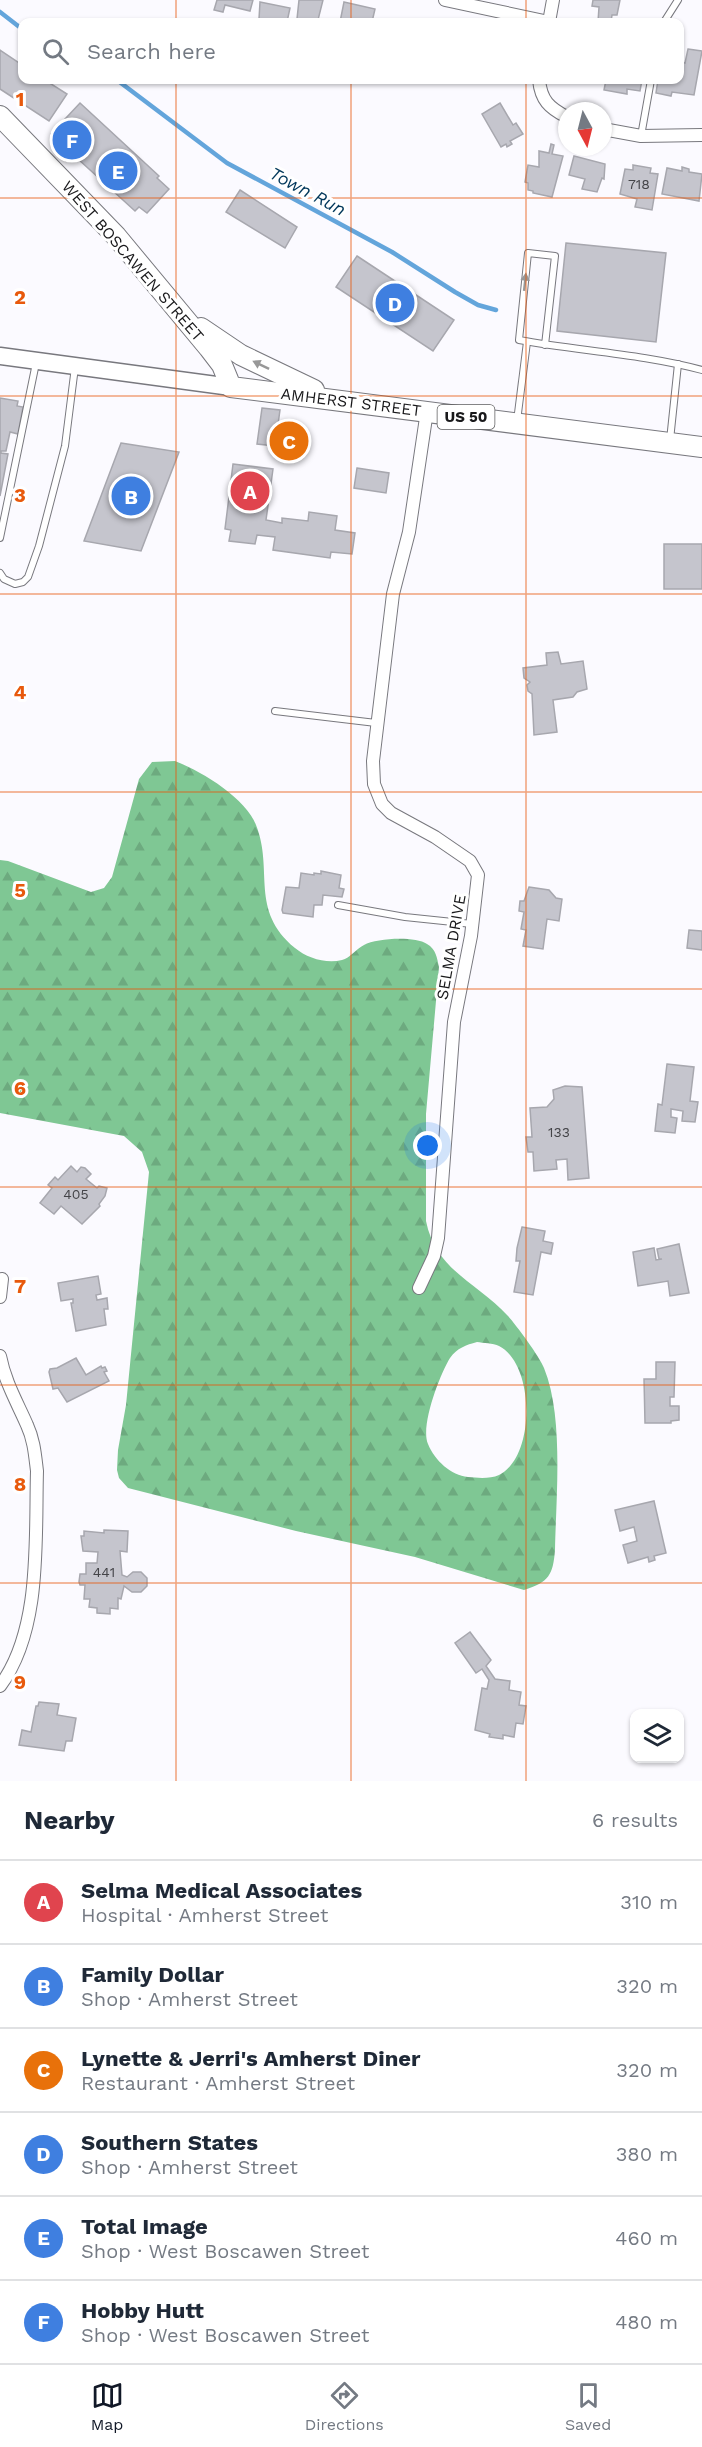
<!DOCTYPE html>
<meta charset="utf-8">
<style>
body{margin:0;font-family:"Work Sans",sans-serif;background:#f6f6f7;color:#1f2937}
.controls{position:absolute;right:18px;bottom:18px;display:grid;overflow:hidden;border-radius:12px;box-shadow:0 2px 4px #0004}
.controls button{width:54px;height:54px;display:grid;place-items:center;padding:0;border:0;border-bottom:2px solid #e0e1e3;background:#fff;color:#1f2937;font:30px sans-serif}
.compass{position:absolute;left:558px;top:102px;width:54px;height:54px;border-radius:50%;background:#fff;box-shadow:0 2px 4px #0004;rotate:173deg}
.you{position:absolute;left:428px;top:1146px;width:21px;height:21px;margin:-15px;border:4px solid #fff;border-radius:50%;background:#1a73e8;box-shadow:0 0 0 9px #1a73e833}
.badge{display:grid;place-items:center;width:39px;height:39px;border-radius:50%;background:#111827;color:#fff;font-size:20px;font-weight:700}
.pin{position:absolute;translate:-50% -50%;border:3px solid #fff;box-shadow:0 2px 6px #0006}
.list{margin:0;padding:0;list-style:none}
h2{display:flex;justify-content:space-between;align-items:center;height:78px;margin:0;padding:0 24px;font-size:26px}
h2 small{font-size:20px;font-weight:400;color:#747a83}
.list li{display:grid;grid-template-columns:39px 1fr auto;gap:18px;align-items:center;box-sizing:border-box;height:84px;padding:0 24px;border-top:2px solid #e0e1e3}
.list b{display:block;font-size:22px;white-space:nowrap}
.list p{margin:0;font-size:20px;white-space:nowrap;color:#747a83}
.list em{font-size:20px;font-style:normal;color:#747a83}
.icon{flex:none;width:33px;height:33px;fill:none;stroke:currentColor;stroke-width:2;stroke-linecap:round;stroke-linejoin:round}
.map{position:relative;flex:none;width:702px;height:1781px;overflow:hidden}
.search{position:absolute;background:#fff;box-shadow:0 2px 4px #0004;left:18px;right:18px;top:18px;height:66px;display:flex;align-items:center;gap:15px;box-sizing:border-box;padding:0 21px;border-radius:12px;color:#747a83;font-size:22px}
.sheet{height:582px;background:#fff}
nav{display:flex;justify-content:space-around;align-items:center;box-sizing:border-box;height:84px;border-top:2px solid #e0e1e3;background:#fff;font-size:16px;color:#747a83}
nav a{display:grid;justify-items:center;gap:3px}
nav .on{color:#111827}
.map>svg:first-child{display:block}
</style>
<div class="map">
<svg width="702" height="1781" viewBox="0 0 702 1781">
<defs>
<pattern id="forest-firs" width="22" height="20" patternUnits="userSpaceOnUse" patternTransform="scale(1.5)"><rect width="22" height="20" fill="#7fc794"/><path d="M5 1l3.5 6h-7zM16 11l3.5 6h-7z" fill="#6daa7f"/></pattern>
</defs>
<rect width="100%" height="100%" fill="#fbfaff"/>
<!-- forest -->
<path fill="url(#forest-firs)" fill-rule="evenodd" d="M175,761C201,771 246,798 256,825C274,870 249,910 295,948C307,958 326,964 342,960C350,958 356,949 364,945C377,938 415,936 427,944C436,949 437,958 439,967L426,1114V1221C436,1271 477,1282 508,1316C516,1325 540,1357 544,1368C564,1417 556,1496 555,1550C553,1575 549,1582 524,1590L415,1557L296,1531L128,1488L119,1478L117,1470L118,1450L126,1405L149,1172L142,1152L124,1136L0,1113V860L8,861L91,892L104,888L112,877L139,779L152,762ZM477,1342C483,1343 493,1343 499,1346C535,1364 536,1457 499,1475C490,1479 478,1478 468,1477C451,1475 435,1461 428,1444C420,1426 440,1374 450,1358C457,1348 466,1345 477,1342Z"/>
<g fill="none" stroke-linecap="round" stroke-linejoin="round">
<!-- stream -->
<g stroke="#63a5db" stroke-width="4.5">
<path d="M0,12L22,29"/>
<path d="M117,80L227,163L392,252L455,292L478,305L496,310"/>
</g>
</g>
<!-- building -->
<g fill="#c5c5cd" stroke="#a7a7ae" stroke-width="1.5">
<path d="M217,0H253L250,11L225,5L223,12L214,10Z"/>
<path d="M299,0H323L318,20L311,19L309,22L297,19Z"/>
<path d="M593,0H620L617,15H612L611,22H598L599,7L592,6Z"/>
<path d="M260,2L290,8L287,22L259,19Z"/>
<path d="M344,2L375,9L372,22H340Z"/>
<path d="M688,49L702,51L694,95L672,92L671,96L656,93L658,80H680V62L685,63Z"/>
<path d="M0,50L22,65V80H45L67,94L49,121L0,89Z"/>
<path d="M606,80H642L640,91L627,89V94L604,90Z"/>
<path d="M80,103L159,176L157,178L169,189L147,213L139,207L135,211L78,159L66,161L56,153L51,134Z"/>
<path d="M500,103L513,125L516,123L523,134L510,141L512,144L507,147L506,144L501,147L482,114Z"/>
<path d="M551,144L554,145L552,154L563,156L552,197L533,193V191L528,190V183L525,182L528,165L539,167V151L549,153Z"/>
<path d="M574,156L605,164L604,179L602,178L597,192L582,189L585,179L569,175Z"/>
<path d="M633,165L651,168L650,173L658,174L652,210L635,207L637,199L620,194L625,169L633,170Z"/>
<path d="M682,167L689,169V172L702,174L699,201L662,194L667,168L682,171Z"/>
<path d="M240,190L297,227L285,248L226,212Z"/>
<path d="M566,243L666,253L656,342L557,331Z"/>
<path d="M357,256L454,320L433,351L336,287Z"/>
<path d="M0,398L18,401L17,406L23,407L18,434L10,432L6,451H1V453L8,454L0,496Z"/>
<path d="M262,408L280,410L275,446L257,444Z"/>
<path d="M282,422L301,424L297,460L278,458Z"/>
<path d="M121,443L179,452L141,551L84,541Z"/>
<path d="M233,464L273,469L266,520L282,523V518L308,521L309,512L337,516L335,530L355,533L352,554L331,552L330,558L273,550L275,537L257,535L255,544L229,541L231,530L225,529Z"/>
<path d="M357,468L389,473L386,493L354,488Z"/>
<rect x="664" y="544" width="38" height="45"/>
<path d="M558,652L561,664L583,661L587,689L577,692L573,697L553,700L557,732L534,735L532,694L528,691L527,685L530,682L524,678L523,668L547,665L546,653Z"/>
<path d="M321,871L341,875L339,888L344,889L342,897L323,895L322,905H314L313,917L283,913L282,910L286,887L299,888L301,873L314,875V873L321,874Z"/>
<path d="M529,887L549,890L556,898L562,899L559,921L547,919L543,949L523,946L526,930L521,929L524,912L519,911L520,901H524Z"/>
<path d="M689,930L702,931V950L687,948Z"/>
<path d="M667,1064L694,1067L690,1101L698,1102L695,1122L682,1121L683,1111L671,1109V1117L677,1118L675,1133L655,1131L658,1104L662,1105Z"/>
<path d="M565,1086L582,1087L589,1178L568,1180L567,1159L556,1160L557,1169L534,1171L533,1152H528L526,1137H532L530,1108L547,1107L554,1099L553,1090Z"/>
<path d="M71,1166L77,1172L81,1167L85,1168L91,1174L86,1179L97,1188L99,1186L107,1188L105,1196L99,1204L100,1206L82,1224L61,1206L54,1214L40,1203L52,1188L48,1185L55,1177L58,1180Z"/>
<path d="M522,1227L545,1231L543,1241L553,1243L551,1254L541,1252L533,1295L514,1292L520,1261H516L517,1248Z"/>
<path d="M679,1244L689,1293L670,1296L668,1281L638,1286L633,1252L654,1248L656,1260L662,1259H659L657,1249Z"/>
<path d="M98,1276L101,1294L96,1295L97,1300L107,1298L108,1309H104L106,1325L76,1331L71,1303H73V1299L61,1301L58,1283Z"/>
<path d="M76,1358L86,1375L101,1366L102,1368L105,1367L107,1371L104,1372L109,1381L67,1402L58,1388L53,1389L49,1372L50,1369L57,1368Z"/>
<path d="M656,1362H675L674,1397H670V1406H679V1420L671,1421V1423H645L644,1379H656Z"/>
<path d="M654,1501L666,1553L654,1556L655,1560L649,1562L648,1557L628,1563L623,1545L637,1541L634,1527L620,1531L615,1510Z"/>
<path d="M104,1530L128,1531L127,1552L120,1551L122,1575L127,1577L133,1572H141L147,1578V1586L141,1592H132L124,1586L121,1599L118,1598V1609L110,1608V1614L97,1613V1608L89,1607L90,1599H84L85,1585H80L79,1582L80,1574H86V1563H97L98,1552L83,1551L81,1536H84V1531L104,1533Z"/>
<path d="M470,1632L491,1660L486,1666L495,1679L510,1681L509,1690L521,1692L519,1705L526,1706L523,1724L516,1723L514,1737L503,1735V1739L489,1737L490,1734L475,1730L482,1688L487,1689L489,1680L482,1669L476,1673L455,1643Z"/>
<path d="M39,1702L59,1704L57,1715L76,1718L72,1741H66L64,1751L19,1745L22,1730L31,1732L36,1706H38Z"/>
</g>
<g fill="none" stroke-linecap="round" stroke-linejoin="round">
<!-- lane casing -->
<g stroke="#78787e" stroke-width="8">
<g id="lane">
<path d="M664,22L678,0"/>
<path d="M641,136L651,80"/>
<path d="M545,345L555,256L528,253L519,340C580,351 642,354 702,370"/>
<path d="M517,421L527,342"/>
<path d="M670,440L678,364"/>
<path d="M0,538L36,363"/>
<path d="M0,573L4,579L15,584L23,582L28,577L39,546L65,446L75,367"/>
<path d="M275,711L376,723"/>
<path d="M338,905L405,917L472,924"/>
</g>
</g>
<!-- street casing -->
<g stroke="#78787e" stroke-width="14">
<g id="street">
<path d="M445,0L549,22"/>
<path d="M549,22L553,0"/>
<path d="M539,80C541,100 549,108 567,117"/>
<path d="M603,129L641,136L702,135"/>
<path d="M419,1288L434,1256L438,1238L454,1022L471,936L478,875L470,861L435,837L391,813L382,804L374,784L373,761L393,594L409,532L427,411"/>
<path d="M0,1297L2,1279"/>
<path d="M0,1356C5,1382 17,1402 27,1425C34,1440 35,1455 37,1471C35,1538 42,1630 0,1686"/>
</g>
</g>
<!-- secondary casing -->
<g stroke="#78787e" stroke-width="19">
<path id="secondary" d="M0,356L231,387"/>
</g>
<!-- primary casing -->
<g stroke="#78787e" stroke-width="22">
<g id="primary">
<path d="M0,116L116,236L209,348L222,365L231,387L702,447"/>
<path d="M201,328L241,355L314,390"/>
</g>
</g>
<!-- lane -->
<use href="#lane" stroke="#fff" stroke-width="6"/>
<!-- street -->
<use href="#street" stroke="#fff" stroke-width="12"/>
<!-- secondary -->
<use href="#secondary" stroke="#fff" stroke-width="16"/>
<!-- primary -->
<use href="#primary" stroke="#fff" stroke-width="20"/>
</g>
<!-- one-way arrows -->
<defs><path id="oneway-solid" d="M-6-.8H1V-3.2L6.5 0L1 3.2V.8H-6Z" transform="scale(1.5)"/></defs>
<g fill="#989898">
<use href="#oneway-solid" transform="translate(525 282) rotate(-84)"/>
<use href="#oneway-solid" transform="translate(261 365) rotate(-154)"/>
</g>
<!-- grid -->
<path fill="none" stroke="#e8590c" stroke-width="1.5" stroke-opacity="0.55" d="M176,0V22M351,0V22M526,0V22M176,80V1781M351,80V1781M526,80V1781M0,198H702M0,396H702M0,594H702M0,792H702M0,989H702M0,1187H702M0,1385H702M0,1583H702"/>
<g text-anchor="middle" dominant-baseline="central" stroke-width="6" stroke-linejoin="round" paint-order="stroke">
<!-- number labels -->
<g font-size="14" fill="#444448">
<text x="639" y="184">718</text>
<text x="559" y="1132">133</text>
<text x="76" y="1194">405</text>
<text x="104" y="1572">441</text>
</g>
<!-- shield labels -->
<rect fill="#fff" stroke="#5e5e5f" stroke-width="1.5" x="437.5" y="405" width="57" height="24" rx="4.5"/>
<g font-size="15" font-weight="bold" fill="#19191b">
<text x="466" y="417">US 50</text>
</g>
<!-- street labels -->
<g font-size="16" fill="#19191b" stroke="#fff">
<text transform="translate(133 261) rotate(49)">WEST BOSCAWEN STREET</text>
<text transform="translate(351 402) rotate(7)">AMHERST STREET</text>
<text transform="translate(451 947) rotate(-80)">SELMA DRIVE</text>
</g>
<!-- water labels -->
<g font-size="18" font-style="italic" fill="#01375a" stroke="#fff">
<text transform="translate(308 191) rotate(28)">Town Run</text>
</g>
</g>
<g font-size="20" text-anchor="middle" font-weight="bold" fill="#e8590c" stroke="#fff" stroke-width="6" stroke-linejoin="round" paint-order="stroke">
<text x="20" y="106">1</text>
<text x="20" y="304">2</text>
<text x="20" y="502">3</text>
<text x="20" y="699">4</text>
<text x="20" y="897">5</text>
<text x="20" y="1095">6</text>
<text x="20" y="1293">7</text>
<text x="20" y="1491">8</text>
<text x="20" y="1689">9</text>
</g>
</svg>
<div class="controls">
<button><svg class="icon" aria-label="layers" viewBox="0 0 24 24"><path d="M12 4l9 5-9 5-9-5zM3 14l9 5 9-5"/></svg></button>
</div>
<svg class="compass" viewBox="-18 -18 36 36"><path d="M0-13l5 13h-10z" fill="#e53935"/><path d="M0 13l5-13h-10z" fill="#747a83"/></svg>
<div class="you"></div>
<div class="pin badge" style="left:250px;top:491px;background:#e0444e">A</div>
<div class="pin badge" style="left:131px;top:496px;background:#3f7fe0">B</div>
<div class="pin badge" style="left:289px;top:441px;background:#e8710a">C</div>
<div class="pin badge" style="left:395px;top:303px;background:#3f7fe0">D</div>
<div class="pin badge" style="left:118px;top:171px;background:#3f7fe0">E</div>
<div class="pin badge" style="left:72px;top:140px;background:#3f7fe0">F</div>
<div class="search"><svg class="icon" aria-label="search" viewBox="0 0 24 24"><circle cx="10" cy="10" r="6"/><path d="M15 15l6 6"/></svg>Search here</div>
</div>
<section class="sheet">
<h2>Nearby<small>6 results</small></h2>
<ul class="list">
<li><span class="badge" style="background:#e0444e">A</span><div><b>Selma Medical Associates</b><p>Hospital · Amherst Street</p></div><em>310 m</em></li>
<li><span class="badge" style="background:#3f7fe0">B</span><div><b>Family Dollar</b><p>Shop · Amherst Street</p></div><em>320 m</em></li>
<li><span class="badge" style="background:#e8710a">C</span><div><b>Lynette &amp; Jerri's Amherst Diner</b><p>Restaurant · Amherst Street</p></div><em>320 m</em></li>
<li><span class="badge" style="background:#3f7fe0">D</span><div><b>Southern States</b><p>Shop · Amherst Street</p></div><em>380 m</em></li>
<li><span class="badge" style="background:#3f7fe0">E</span><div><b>Total Image</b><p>Shop · West Boscawen Street</p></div><em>460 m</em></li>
<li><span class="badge" style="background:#3f7fe0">F</span><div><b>Hobby Hutt</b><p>Shop · West Boscawen Street</p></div><em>480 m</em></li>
</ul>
</section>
<nav>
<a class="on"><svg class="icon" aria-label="map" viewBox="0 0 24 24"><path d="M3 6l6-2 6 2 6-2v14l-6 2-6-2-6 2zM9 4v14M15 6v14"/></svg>Map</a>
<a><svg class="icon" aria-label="directions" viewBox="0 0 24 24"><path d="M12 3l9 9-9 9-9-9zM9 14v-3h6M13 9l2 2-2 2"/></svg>Directions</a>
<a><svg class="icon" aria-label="saved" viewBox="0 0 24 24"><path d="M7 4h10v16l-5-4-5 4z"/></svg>Saved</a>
</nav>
